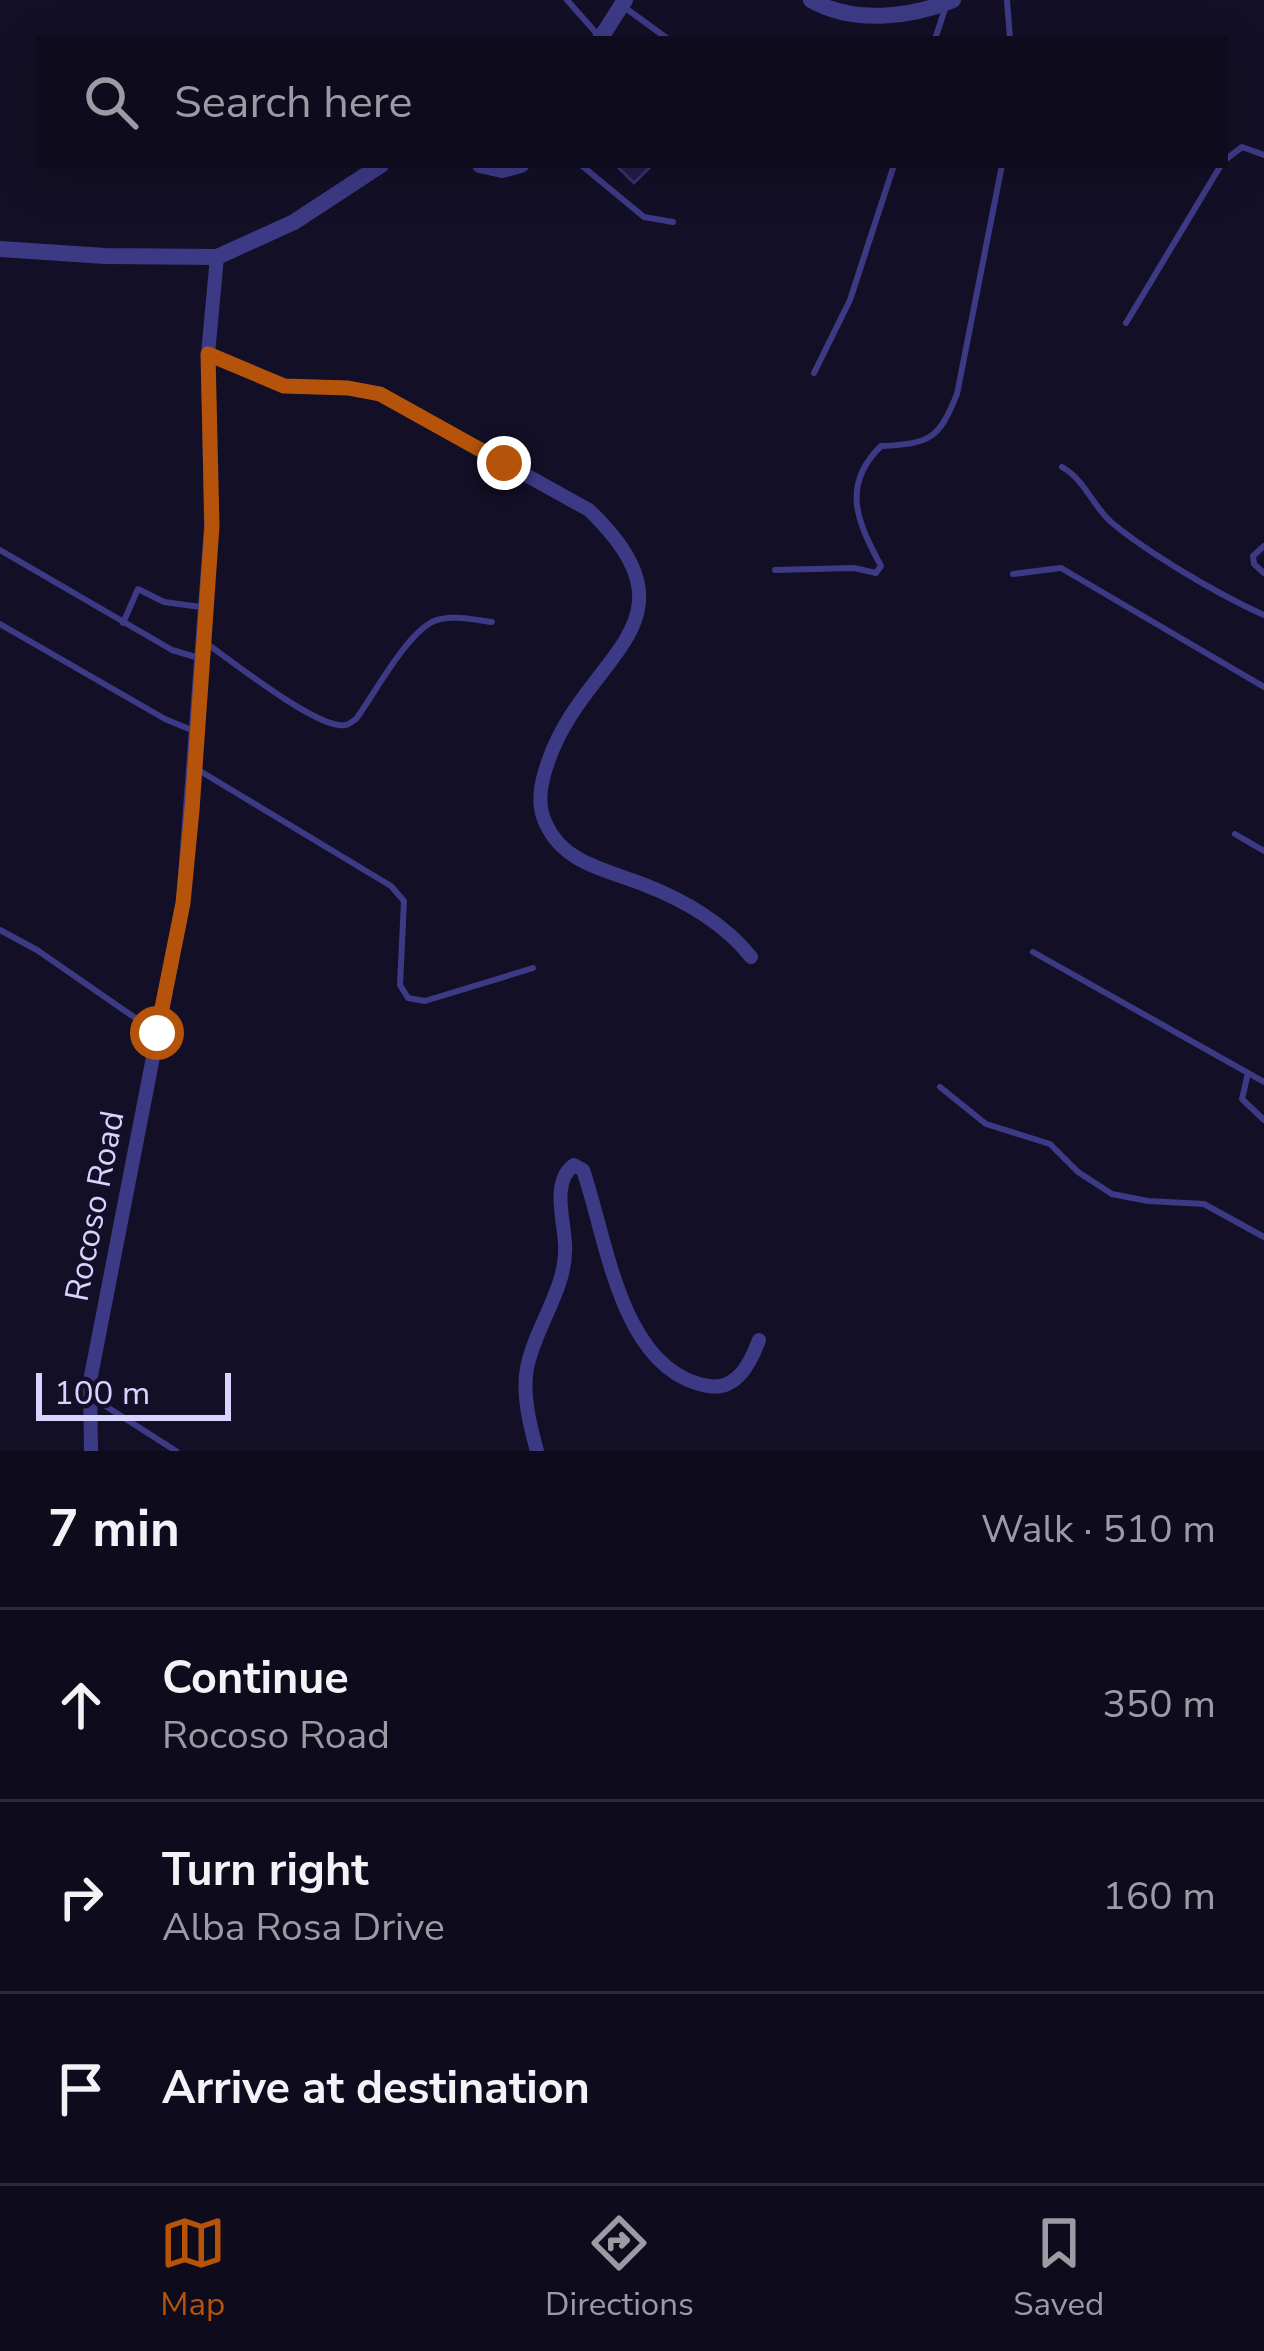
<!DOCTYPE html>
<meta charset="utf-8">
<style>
body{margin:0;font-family:"Nunito Sans",sans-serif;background:#171425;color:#f1f3f6}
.scale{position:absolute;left:36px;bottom:30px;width:195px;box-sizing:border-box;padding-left:12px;border:6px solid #d9d4ff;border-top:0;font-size:33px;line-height:42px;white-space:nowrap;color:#d9d4ff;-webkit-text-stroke:9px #130f26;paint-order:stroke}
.stop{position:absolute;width:36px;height:36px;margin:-27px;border:9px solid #b45309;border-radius:50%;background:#fff}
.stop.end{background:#b45309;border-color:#fff;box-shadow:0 3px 12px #0008}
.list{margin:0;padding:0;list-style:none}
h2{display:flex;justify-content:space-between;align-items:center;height:156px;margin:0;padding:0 48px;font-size:51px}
h2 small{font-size:39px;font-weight:400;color:#9b9ba3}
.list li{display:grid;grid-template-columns:78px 1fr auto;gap:36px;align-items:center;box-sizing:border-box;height:192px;padding:0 48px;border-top:3px solid #2e2b3b}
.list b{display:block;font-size:45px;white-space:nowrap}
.list p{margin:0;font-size:39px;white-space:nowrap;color:#9b9ba3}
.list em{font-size:39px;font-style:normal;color:#9b9ba3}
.icon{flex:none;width:66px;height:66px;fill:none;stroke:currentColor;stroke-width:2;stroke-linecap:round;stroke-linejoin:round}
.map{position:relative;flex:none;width:1264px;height:1451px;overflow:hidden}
.search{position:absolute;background:#0e0b1c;box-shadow:0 12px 48px #0002;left:36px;right:36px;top:36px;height:132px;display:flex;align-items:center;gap:30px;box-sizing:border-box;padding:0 42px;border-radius:0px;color:#9b9ba3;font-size:45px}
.sheet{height:732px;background:#0e0b1c}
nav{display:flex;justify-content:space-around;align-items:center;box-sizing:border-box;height:168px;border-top:3px solid #2e2b3b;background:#0e0b1c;font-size:33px;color:#9b9ba3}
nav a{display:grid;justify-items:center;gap:6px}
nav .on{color:#b45309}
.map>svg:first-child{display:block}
</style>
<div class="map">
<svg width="1264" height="1451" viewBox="0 0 1264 1451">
<rect width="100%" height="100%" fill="#130f26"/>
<!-- building -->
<path fill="#241b47" stroke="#3b2d73" stroke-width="3" d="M616,165H652L634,183Z"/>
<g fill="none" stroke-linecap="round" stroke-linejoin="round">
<!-- service -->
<g stroke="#3d3a85" stroke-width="6">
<path d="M567,0L598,35"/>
<path d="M1007,0L1010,39"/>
<path d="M624,7L668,39"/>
<path d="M935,39L946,6"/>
<path d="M1225,160L1242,147L1264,155"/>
<path d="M581,165L644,217L673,222"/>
<path d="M1126,323L1221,165"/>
<path d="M814,373L850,300L894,165"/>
<path d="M1062,467C1085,480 1092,505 1111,522C1148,553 1219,595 1264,615"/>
<path d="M1264,546L1253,556L1254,564L1264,573"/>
<path d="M0,550L172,650L199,658"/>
<path d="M775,570L854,568L876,573L881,566C858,523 840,486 881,446C930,444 939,439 957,394L1002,165"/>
<path d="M1013,574L1061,568L1264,687"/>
<path d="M123,623L138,589L164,602L201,607"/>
<path d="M0,624L165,719L194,731"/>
<path d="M206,643C233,662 309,722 339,725C347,726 349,724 356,719C375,693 406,634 434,621C451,614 475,620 492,622"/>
<path d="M195,768L391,886L404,901L400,985L408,998L425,1001L533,968"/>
<path d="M1235,834L1264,851"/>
<path d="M0,930L37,950L154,1031"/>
<path d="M1033,952L1264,1082"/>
<path d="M1248,1073L1242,1099L1264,1120"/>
<path d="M940,1087L986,1124L1050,1144L1078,1172L1112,1194L1148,1201L1204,1204L1264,1237"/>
<path d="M93,1398L176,1451"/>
</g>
<!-- minor -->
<g stroke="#3d3a85" stroke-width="14">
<path d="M208,354L284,386L348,388L380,394L589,510C707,624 585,653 548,762C541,782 536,804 546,824C564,864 608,870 645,885C684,900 725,924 751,957"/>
<path d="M91,1451L90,1381L183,903L211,527L208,354L217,257"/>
<path d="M537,1451C530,1426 522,1394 527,1368C535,1326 568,1287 565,1244C564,1220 551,1181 574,1165L583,1170C607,1238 620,1371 708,1386C737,1391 751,1362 759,1340"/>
</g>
<!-- tertiary -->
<g stroke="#3d3a85" stroke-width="16">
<path d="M811,0C853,24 909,18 953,0"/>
<path d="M600,39L625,0"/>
<path d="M480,165L502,170L521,165"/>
<path d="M0,249L105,256L217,257L294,222L381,165"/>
</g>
</g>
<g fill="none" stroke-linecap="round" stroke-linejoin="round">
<!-- route -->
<path stroke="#b45309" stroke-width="15" d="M157,1033L183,903L192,810L212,526L208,354L284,386L348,388L380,394L504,463"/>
</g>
<g text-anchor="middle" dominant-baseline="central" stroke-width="9" stroke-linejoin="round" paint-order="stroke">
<!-- street labels -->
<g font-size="33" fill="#d9d4ff" stroke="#130f26">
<text transform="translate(95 1206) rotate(-79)">Rocoso Road</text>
</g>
</g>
</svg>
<div class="scale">100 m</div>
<div class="stop" style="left:157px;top:1033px"></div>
<div class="stop end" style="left:504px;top:463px"></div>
<div class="search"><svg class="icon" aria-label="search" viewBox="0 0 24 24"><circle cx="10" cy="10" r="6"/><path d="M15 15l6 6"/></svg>Search here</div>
</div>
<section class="sheet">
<h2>7 min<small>Walk · 510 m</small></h2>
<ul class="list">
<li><svg class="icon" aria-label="ahead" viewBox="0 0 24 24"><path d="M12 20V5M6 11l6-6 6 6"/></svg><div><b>Continue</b><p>Rocoso Road</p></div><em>350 m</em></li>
<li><svg class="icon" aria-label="right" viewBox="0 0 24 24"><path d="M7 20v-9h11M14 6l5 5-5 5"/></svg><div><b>Turn right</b><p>Alba Rosa Drive</p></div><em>160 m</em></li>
<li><svg class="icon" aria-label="arrive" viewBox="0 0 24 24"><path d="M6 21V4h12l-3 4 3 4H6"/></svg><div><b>Arrive at destination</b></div></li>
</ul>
</section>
<nav>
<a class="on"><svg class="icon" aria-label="map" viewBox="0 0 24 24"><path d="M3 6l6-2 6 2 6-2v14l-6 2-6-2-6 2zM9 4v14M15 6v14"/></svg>Map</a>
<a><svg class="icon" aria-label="directions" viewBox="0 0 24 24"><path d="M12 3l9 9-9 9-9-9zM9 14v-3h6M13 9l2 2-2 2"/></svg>Directions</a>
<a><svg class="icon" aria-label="saved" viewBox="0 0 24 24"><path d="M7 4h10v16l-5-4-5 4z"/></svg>Saved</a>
</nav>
